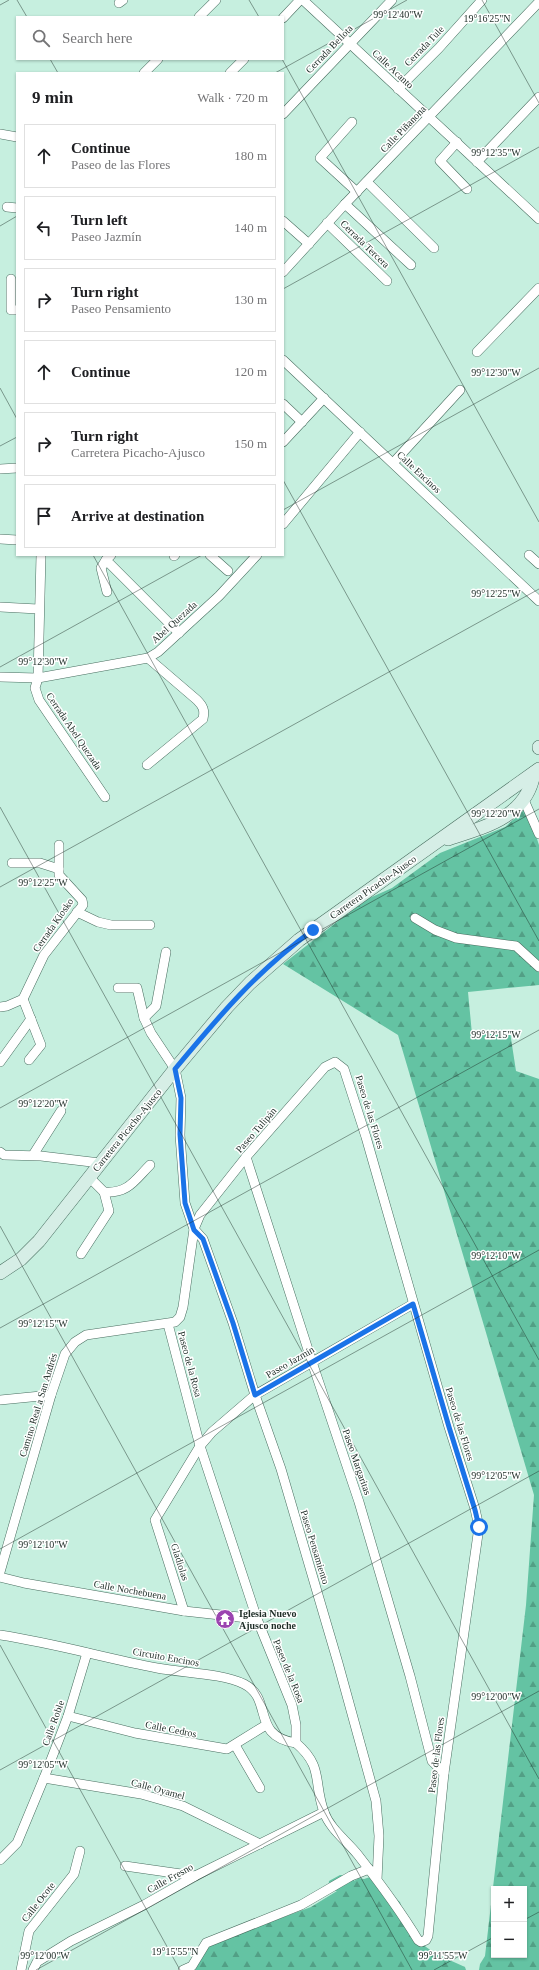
<!DOCTYPE html>
<meta charset="utf-8">
<style>
body{margin:0;font-family:"Times New Roman",serif;background:#f2f2f2;color:#202124}
.controls{position:absolute;right:12px;bottom:12px;display:grid;overflow:hidden;border-radius:0px;box-shadow:0 1px 3px #0004}
.controls button{width:36px;height:36px;display:grid;place-items:center;padding:0;border:0;border-bottom:1px solid #e0e0e0;background:#fff;color:#202124;font:20px sans-serif}
.stop{position:absolute;width:12px;height:12px;margin:-9px;border:3px solid #1a73e8;border-radius:50%;background:#fff}
.stop.end{background:#1a73e8;border-color:#fff;box-shadow:0 1px 4px #0008}
.list{margin:0;padding:0;list-style:none}
h2{display:flex;justify-content:space-between;align-items:center;height:52px;margin:0;padding:0 16px;font-size:17px}
h2 small{font-size:13px;font-weight:400;color:#757577}
.list li{display:grid;grid-template-columns:26px 1fr auto;gap:12px;align-items:center;box-sizing:border-box;height:64px;margin:0 8px 8px;padding:0 8px;border:1px solid #e0e0e0;border-radius:0px}
.list b{display:block;font-size:15px;white-space:nowrap}
.list p{margin:0;font-size:13px;white-space:nowrap;color:#757577}
.list em{font-size:13px;font-style:normal;color:#757577}
.icon{flex:none;width:22px;height:22px;fill:none;stroke:currentColor;stroke-width:2;stroke-linecap:round;stroke-linejoin:round}
.map{position:relative;flex:none;width:539px;height:1970px;overflow:hidden}
.search{position:absolute;background:#fff;box-shadow:0 1px 3px #0004;left:16px;top:16px;width:268px;height:44px;display:flex;align-items:center;gap:10px;box-sizing:border-box;padding:0 14px;border-radius:0px;color:#757577;font-size:15px}
.panel{position:absolute;background:#fff;box-shadow:0 1px 3px #0004;left:16px;top:72px;width:268px;height:484px;border-radius:0px}
.map>svg:first-child{display:block}
</style>
<div class="map">
<svg width="539" height="1970" viewBox="0 0 539 1970">
<defs>
<pattern id="forest-firs" width="22" height="20" patternUnits="userSpaceOnUse"><rect width="22" height="20" fill="#64c3a3"/><path d="M5 1l3.5 6h-7zM16 11l3.5 6h-7z" fill="#529f85"/></pattern>
</defs>
<rect width="100%" height="100%" fill="#c6efdf"/>
<!-- forest -->
<g fill="url(#forest-firs)" fill-rule="evenodd">
<path d="M524,810L532,824L539,845V985L468,992L472,1034L510,1032L516,1071L539,1079V1970H479L480,1964L485,1956L526,1605L534,1495L398,1035L283,964L365,900L392,888L440,853L505,827ZM494,1889H524V1955H494Z"/>
<path d="M340,1875L355,1876L354,1881L359,1878L364,1879L370,1877L400,1902L402,1911L419,1942L436,1954L465,1967L466,1970H195L210,1944L311,1907L337,1891H328L329,1881Z"/>
</g>
<g fill="none" stroke-linecap="round" stroke-linejoin="round">
<!-- minor casing -->
<g stroke="#496e60" stroke-width="10">
<g id="minor">
<path d="M303,0L539,219"/>
<path d="M119,3L123,0"/>
<path d="M199,17L216,0"/>
<path d="M283,18L300,0"/>
<path d="M144,73L158,59"/>
<path d="M230,73L244,59"/>
<path d="M398,89L439,48L482,0"/>
<path d="M283,114L392,0"/>
<path d="M352,122L320,158L357,192"/>
<path d="M0,134L17,137"/>
<path d="M457,142L440,161L467,189"/>
<path d="M477,162L539,97"/>
<path d="M367,182L434,248"/>
<path d="M345,204L411,265"/>
<path d="M7,207L17,208"/>
<path d="M283,221L309,244"/>
<path d="M327,223L387,281"/>
<path d="M283,272L345,204L539,2"/>
<path d="M11,279V310H17"/>
<path d="M477,352L539,288"/>
<path d="M283,360L539,601"/>
<path d="M283,404L302,422"/>
<path d="M283,442L324,398"/>
<path d="M394,462L460,390"/>
<path d="M0,469L17,468"/>
<path d="M283,524L360,432"/>
<path d="M0,539L17,540"/>
<path d="M41,555L38,678L35,688L39,700L105,797"/>
<path d="M111,555L106,560L179,633"/>
<path d="M210,555L228,571"/>
<path d="M529,555L539,564"/>
<path d="M174,556L175,555"/>
<path d="M106,560L101,568L107,592"/>
<path d="M0,607L38,609"/>
<path d="M0,677L38,678L148,658L158,652L219,596L257,555"/>
<path d="M147,765L203,719C205,710 203,706 197,700L148,658"/>
<path d="M524,800L539,834"/>
<path d="M12,863H40L59,869"/>
<path d="M77,912L98,922L111,925H150"/>
<path d="M415,918L435,930L456,938L516,946L539,967"/>
<path d="M23,999L44,955L83,905L82,900L59,875V845"/>
<path d="M23,999L41,1045L29,1060"/>
<path d="M0,1007L7,1006L23,999"/>
<path d="M144,1018L156,1006L166,952"/>
<path d="M0,1062L31,1019"/>
<path d="M0,1152L4,1155L41,1156L100,1163"/>
<path d="M33,1155L61,1111"/>
<path d="M246,1157L312,1362L359,1502L410,1676L432,1761L444,1773"/>
<path d="M104,1192C128,1194 135,1180 150,1165"/>
<path d="M81,1254L109,1211L104,1192L89,1177"/>
<path d="M168,1324L200,1446L257,1619L292,1705L296,1725V1743C324,1767 313,1782 324,1812C330,1829 347,1841 358,1855C379,1882 400,1910 418,1940L421,1942L426,1940L428,1936L444,1773L479,1527L475,1509L449,1427L366,1137L344,1069L335,1062L325,1067L246,1157L200,1215L194,1229L203,1239L233,1323L255,1395L281,1469L338,1663L376,1801L379,1836L377,1880"/>
<path d="M0,1400L51,1395"/>
<path d="M0,1572L51,1395L65,1354L75,1342L86,1335L175,1322L180,1317L183,1307L194,1229L185,1203L180,1135L181,1098L175,1069L151,1033L144,1018L137,988H118"/>
<path d="M0,1577L24,1583L184,1611L257,1619"/>
<path d="M184,1611L155,1520L200,1446L212,1432L255,1395L413,1304"/>
<path d="M0,1635C53,1643 105,1658 157,1668C183,1673 222,1673 244,1684C274,1699 250,1736 296,1743"/>
<path d="M68,1716L135,1733L227,1749L266,1725"/>
<path d="M235,1745L260,1788"/>
<path d="M44,1778L141,1794L183,1806L260,1844"/>
<path d="M0,1860L17,1843L44,1778L68,1716L87,1653"/>
<path d="M125,1866L195,1876"/>
<path d="M21,1970L29,1931L74,1874L80,1851"/>
<path d="M33,1970L37,1962L71,1941L144,1905L195,1876L324,1812"/>
<path d="M183,1970L192,1966L206,1943L301,1905L351,1876L369,1869"/>
</g>
</g>
<!-- secondary casing -->
<g stroke="#496e60" stroke-width="14">
<g id="secondary">
<path d="M539,747V748"/>
<path d="M448,839C485,827 527,817 534,773"/>
<path d="M0,1273L21,1259L39,1241L175,1069L227,1007L250,983L299,940L539,769"/>
</g>
</g>
<!-- minor -->
<use href="#minor" stroke="#fff" stroke-width="9"/>
<!-- secondary -->
<use href="#secondary" stroke="#d6eee6" stroke-width="13"/>
</g>
<g fill="none" stroke-linecap="round" stroke-linejoin="round">
<!-- route -->
<path stroke="#1a73e8" stroke-width="5" d="M313,930C256,972 220,1015 175,1069L181,1098L180,1134L185,1203L194,1230L203,1239L233,1323L255,1395L413,1304L449,1427L475,1510L479,1527"/>
</g>
<!-- ticks -->
<path fill="none" stroke="#1d2c26" stroke-width="1" stroke-opacity="0.45" d="M17,0L27,17M249,0L259,17M482,0L539,103M0,5L9,0M50,59L58,73M282,59L539,522M275,73L407,0M0,226L17,216M283,289L539,147M0,388L17,419M0,446L17,437M283,480L539,941M283,510L539,368M93,555L539,1360M0,667L202,555M0,807L539,1779M0,887L539,589M0,1108L539,809M0,1226L412,1970M0,1328L539,1030M0,1549L539,1250M0,1645L180,1970M0,1770L539,1471M524,1920L539,1912M36,1970L539,1691M434,1970L494,1937"/>
<!-- icons -->
<defs>
<g id="temple-disc" transform="scale(1)"><circle r="9.5" fill="#9b44b0" stroke="#fff"/><path d="M0-6L5-2H3V0L6.5 2.5H4V6H1.5V3h-3V6H-4V2.5H-6.5L-3 0V-2H-5Z" fill="#fff"/></g>
</defs>
<g fill-rule="evenodd">
<use href="#temple-disc" x="225" y="1619"/>
</g>
<g text-anchor="middle" dominant-baseline="central" stroke-width="3" stroke-linejoin="round" paint-order="stroke">
<!-- street labels -->
<g font-size="10" fill="#1d2c26" stroke="#fff">
<text transform="translate(424 46) rotate(-46)">Cerrada Tule</text>
<text transform="translate(329 49) rotate(-46)">Cerrada Bellota</text>
<text transform="translate(393 69) rotate(43)">Calle Acanto</text>
<text transform="translate(403 129) rotate(-46)">Calle Piñanona</text>
<text transform="translate(365 244) rotate(44)">Cerrada Tercera</text>
<text transform="translate(419 472) rotate(43)">Calle Encinos</text>
<text transform="translate(174 622) rotate(-42)">Abel Quezada</text>
<text transform="translate(74 731) rotate(56)">Cerrada Abel Quezada</text>
<text transform="translate(373 887) rotate(-35)">Carretera Picacho-Ajusco</text>
<text transform="translate(53 925) rotate(-55)">Cerrada Kiosko</text>
<text transform="translate(370 1112) rotate(73)">Paseo de las Flores</text>
<text transform="translate(127 1130) rotate(-51)">Carretera Picacho-Ajusco</text>
<text transform="translate(256 1130) rotate(-49)">Paseo Tulipán</text>
<text transform="translate(290 1362) rotate(-30)">Paseo Jazmín</text>
<text transform="translate(190 1364) rotate(75)">Paseo de la Rosa</text>
<text transform="translate(38 1405) rotate(-73)">Camino Real a San Andrés</text>
<text transform="translate(460 1424) rotate(73)">Paseo de las Flores</text>
<text transform="translate(357 1462) rotate(71)">Paseo Margaritas</text>
<text transform="translate(315 1547) rotate(73)">Paseo Pensamiento</text>
<text transform="translate(180 1562) rotate(72)">Gladiolas</text>
<text transform="translate(130 1590) rotate(10)">Calle Nochebuena</text>
<text transform="translate(166 1657) rotate(10)">Circuito Encinos</text>
<text transform="translate(289 1671) rotate(68)">Paseo de la Rosa</text>
<text transform="translate(53 1723) rotate(-70)">Calle Roble</text>
<text transform="translate(171 1729) rotate(11)">Calle Cedros</text>
<text transform="translate(436 1755) rotate(-83)">Paseo de las Flores</text>
<text transform="translate(158 1789) rotate(15)">Calle Oyamel</text>
<text transform="translate(170 1878) rotate(-29)">Calle Fresno</text>
<text transform="translate(38 1902) rotate(-52)">Calle Ocote</text>
</g>
<!-- poi labels -->
<g font-size="10" font-weight="bold" fill="#1d2c26" stroke="#fff" text-anchor="start">
<text x="239" y="1613">Iglesia Nuevo<tspan x="239" dy="12">Ajusco noche</tspan></text>
</g>
</g>
<g font-size="10" text-anchor="middle" fill="#1d2c26" stroke="#fff" stroke-width="3" stroke-linejoin="round" paint-order="stroke">
<text x="398" y="18">99°12'40"W</text>
<text x="487" y="22">19°16'25"N</text>
<text x="496" y="156">99°12'35"W</text>
<text x="496" y="376">99°12'30"W</text>
<text x="496" y="597">99°12'25"W</text>
<text x="43" y="665">99°12'30"W</text>
<text x="496" y="817">99°12'20"W</text>
<text x="43" y="886">99°12'25"W</text>
<text x="496" y="1038">99°12'15"W</text>
<text x="43" y="1107">99°12'20"W</text>
<text x="496" y="1259">99°12'10"W</text>
<text x="43" y="1327">99°12'15"W</text>
<text x="496" y="1479">99°12'05"W</text>
<text x="43" y="1548">99°12'10"W</text>
<text x="496" y="1700">99°12'00"W</text>
<text x="43" y="1768">99°12'05"W</text>
<text x="175" y="1955">19°15'55"N</text>
<text x="45" y="1959">99°12'00"W</text>
<text x="443" y="1959">99°11'55"W</text>
</g>
</svg>
<div class="controls">
<button>+</button>
<button>−</button>
</div>
<div class="stop" style="left:479px;top:1527px"></div>
<div class="stop end" style="left:313px;top:930px"></div>
<div class="search"><svg class="icon" aria-label="search" viewBox="0 0 24 24"><circle cx="10" cy="10" r="6"/><path d="M15 15l6 6"/></svg>Search here</div>
<section class="panel">
<h2>9 min<small>Walk · 720 m</small></h2>
<ul class="list">
<li><svg class="icon" aria-label="ahead" viewBox="0 0 24 24"><path d="M12 20V5M6 11l6-6 6 6"/></svg><div><b>Continue</b><p>Paseo de las Flores</p></div><em>180 m</em></li>
<li><svg class="icon" aria-label="left" viewBox="0 0 24 24"><path d="M17 20v-9H6M10 6l-5 5 5 5"/></svg><div><b>Turn left</b><p>Paseo Jazmín</p></div><em>140 m</em></li>
<li><svg class="icon" aria-label="right" viewBox="0 0 24 24"><path d="M7 20v-9h11M14 6l5 5-5 5"/></svg><div><b>Turn right</b><p>Paseo Pensamiento</p></div><em>130 m</em></li>
<li><svg class="icon" aria-label="ahead" viewBox="0 0 24 24"><path d="M12 20V5M6 11l6-6 6 6"/></svg><div><b>Continue</b></div><em>120 m</em></li>
<li><svg class="icon" aria-label="right" viewBox="0 0 24 24"><path d="M7 20v-9h11M14 6l5 5-5 5"/></svg><div><b>Turn right</b><p>Carretera Picacho-Ajusco</p></div><em>150 m</em></li>
<li><svg class="icon" aria-label="arrive" viewBox="0 0 24 24"><path d="M6 21V4h12l-3 4 3 4H6"/></svg><div><b>Arrive at destination</b></div></li>
</ul>
</section>
</div>
